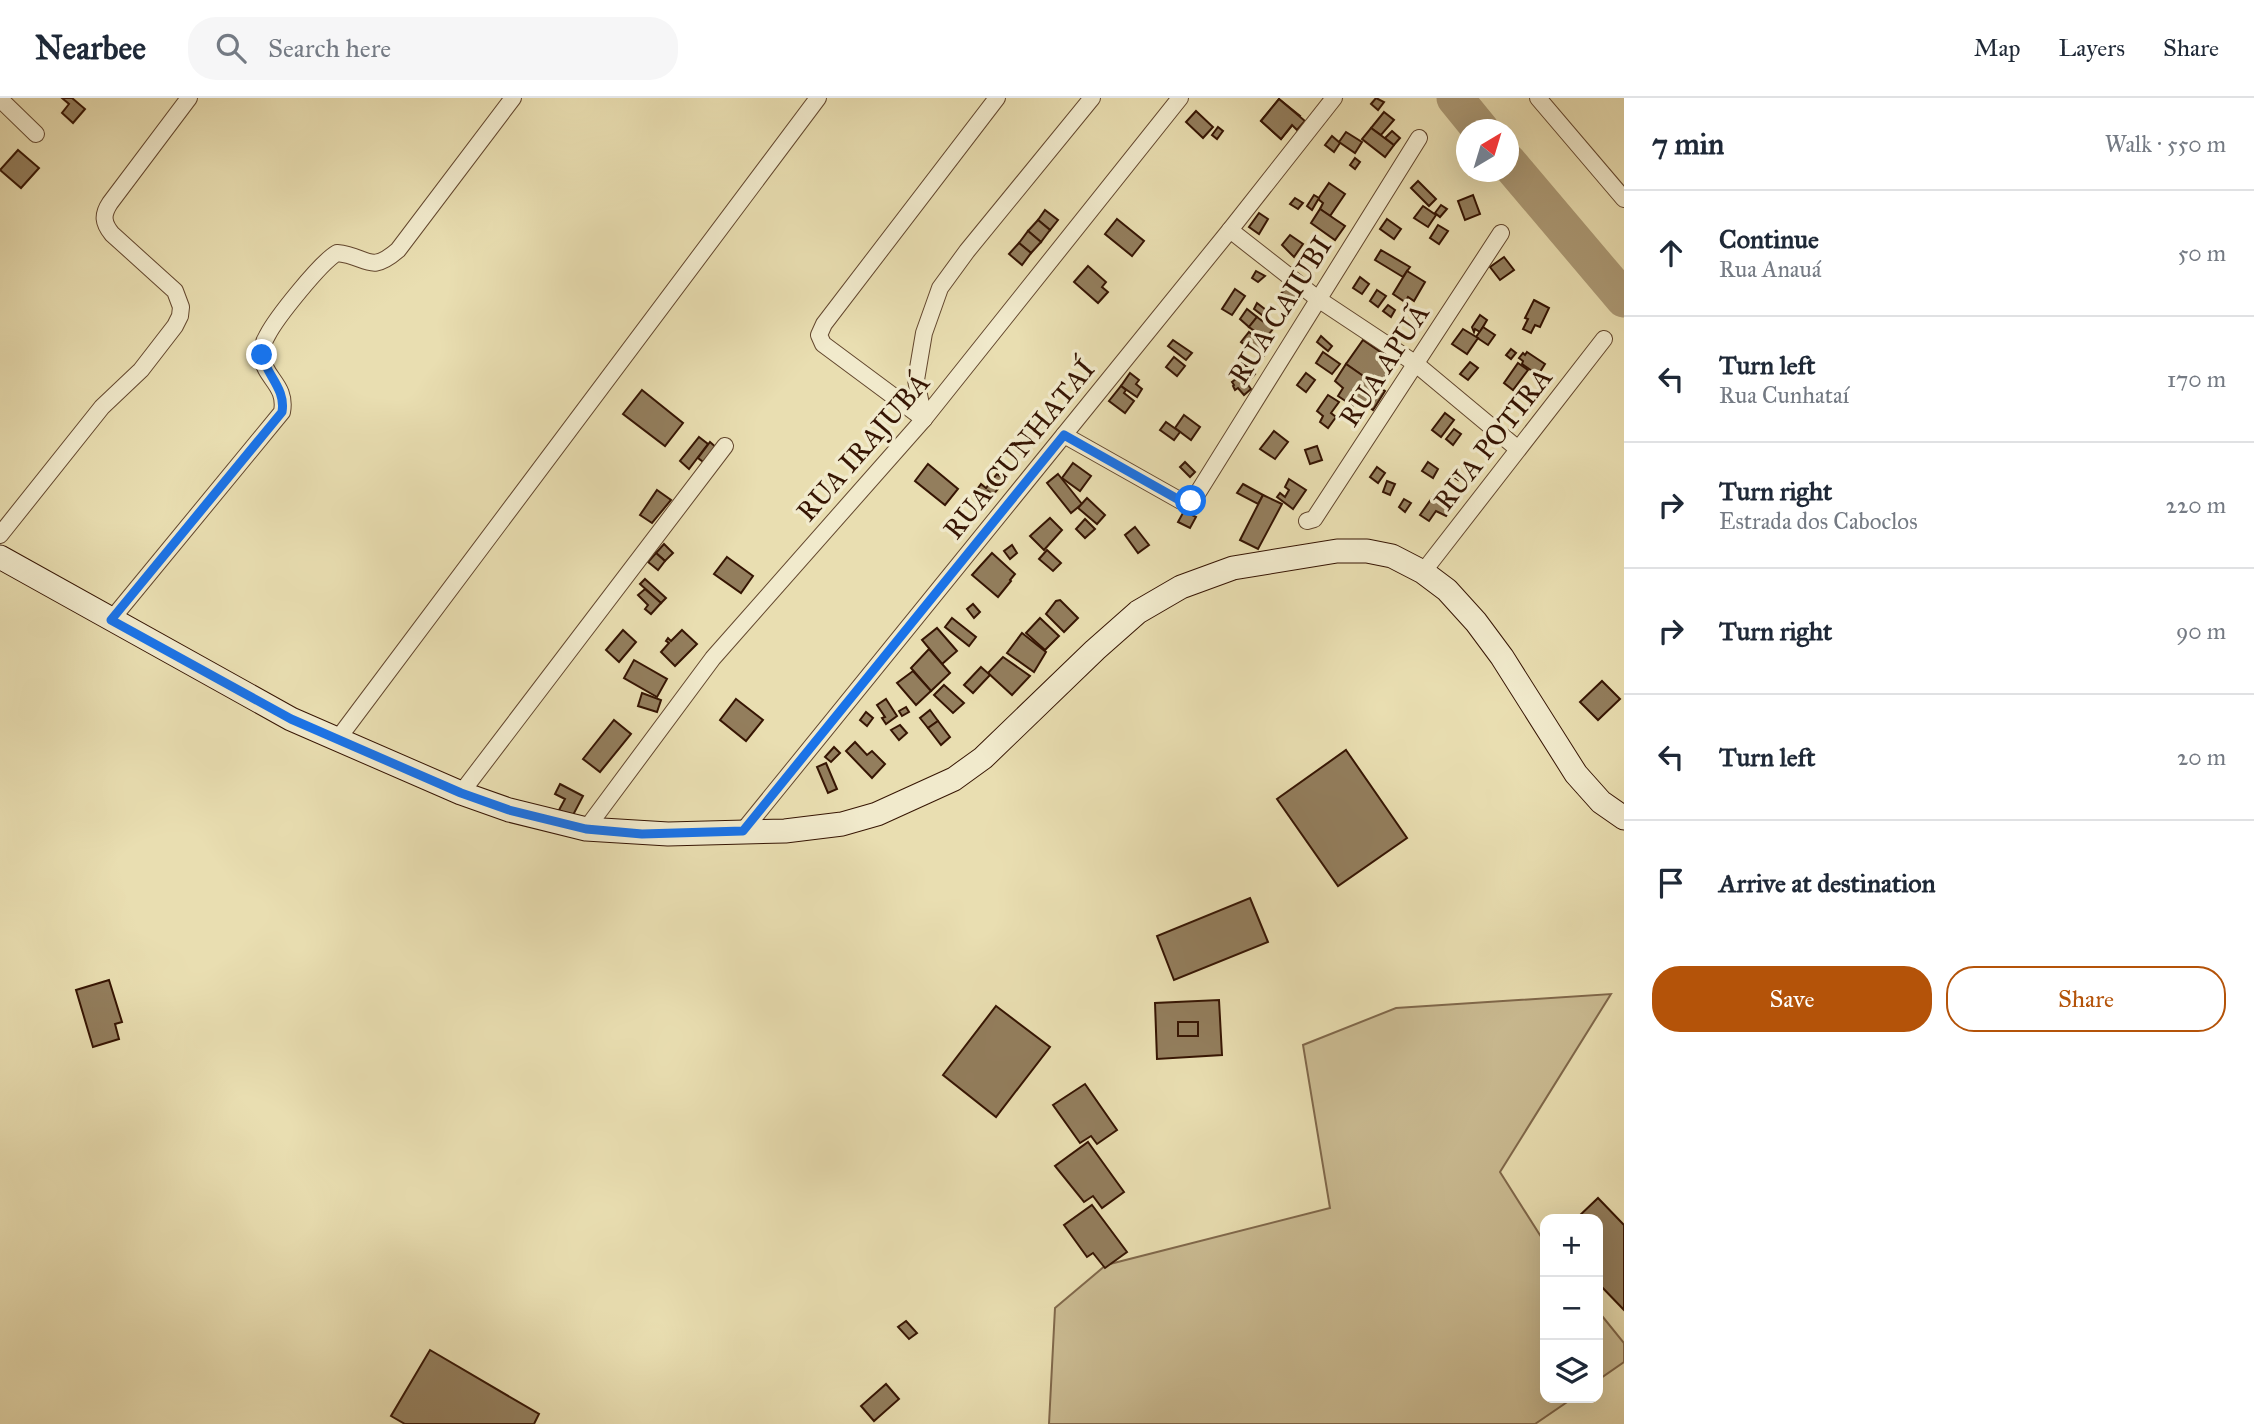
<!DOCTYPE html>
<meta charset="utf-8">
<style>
body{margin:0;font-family:"IM FELL Great Primer",serif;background:#f6f6f7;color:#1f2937}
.controls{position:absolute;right:21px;bottom:21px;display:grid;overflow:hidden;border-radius:14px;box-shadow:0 7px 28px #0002}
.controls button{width:63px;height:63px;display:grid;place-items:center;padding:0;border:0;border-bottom:2px solid #e0e1e3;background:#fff;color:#1f2937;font:35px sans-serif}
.compass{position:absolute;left:1456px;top:21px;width:63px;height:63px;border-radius:50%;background:#fff;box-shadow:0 7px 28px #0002;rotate:38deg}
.stop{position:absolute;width:21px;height:21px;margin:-16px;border:5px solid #1a73e8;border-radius:50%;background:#fff}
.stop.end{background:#1a73e8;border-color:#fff;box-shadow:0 2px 7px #0008}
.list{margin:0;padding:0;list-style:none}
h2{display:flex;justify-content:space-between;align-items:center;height:91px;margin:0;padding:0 28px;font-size:30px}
h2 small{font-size:23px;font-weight:400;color:#747a83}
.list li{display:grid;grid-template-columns:46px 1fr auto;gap:21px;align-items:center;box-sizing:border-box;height:126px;padding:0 28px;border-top:2px solid #e0e1e3}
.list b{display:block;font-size:26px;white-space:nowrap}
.list p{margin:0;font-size:23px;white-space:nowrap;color:#747a83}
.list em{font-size:23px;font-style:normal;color:#747a83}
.actions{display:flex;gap:14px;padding:21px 28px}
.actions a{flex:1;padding:16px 0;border:2px solid #b45309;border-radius:28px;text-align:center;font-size:24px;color:#b45309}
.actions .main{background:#b45309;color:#fff}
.icon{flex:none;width:38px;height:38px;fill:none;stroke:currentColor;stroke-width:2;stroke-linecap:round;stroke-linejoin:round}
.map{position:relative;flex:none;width:1624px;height:1326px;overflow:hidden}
header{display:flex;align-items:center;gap:42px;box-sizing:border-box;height:98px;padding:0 35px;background:#fff;border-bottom:2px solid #e0e1e3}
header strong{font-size:33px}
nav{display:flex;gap:38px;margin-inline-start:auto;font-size:24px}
.search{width:490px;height:63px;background:#f6f6f7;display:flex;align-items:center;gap:18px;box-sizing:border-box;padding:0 24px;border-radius:28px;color:#747a83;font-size:26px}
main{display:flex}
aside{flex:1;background:#fff}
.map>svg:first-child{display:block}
</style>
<header>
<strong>Nearbee</strong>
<div class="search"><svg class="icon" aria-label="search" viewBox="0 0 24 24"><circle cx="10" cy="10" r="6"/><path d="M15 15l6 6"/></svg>Search here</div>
<nav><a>Map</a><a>Layers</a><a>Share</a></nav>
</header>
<main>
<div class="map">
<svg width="1624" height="1326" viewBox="0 0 1624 1326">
<rect width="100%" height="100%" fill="#e9deb1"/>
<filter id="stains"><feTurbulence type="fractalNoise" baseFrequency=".00286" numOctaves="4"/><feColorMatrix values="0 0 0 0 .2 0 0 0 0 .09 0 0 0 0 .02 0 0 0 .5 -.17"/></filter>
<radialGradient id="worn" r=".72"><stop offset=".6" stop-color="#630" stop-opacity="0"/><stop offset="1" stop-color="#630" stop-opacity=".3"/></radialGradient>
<!-- green -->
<g fill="#cbbc93" stroke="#80684b" stroke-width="2">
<path d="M1611,896L1500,1074L1545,1145V1300H1573L1535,1326H1049L1055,1210L1106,1167L1330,1110L1303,947L1396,910Z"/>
<path d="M1598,1213L1624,1245V1264L1598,1282Z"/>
</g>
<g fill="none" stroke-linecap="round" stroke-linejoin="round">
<!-- river -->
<g stroke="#ac9a76" stroke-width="37">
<path d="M1455,0L1481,32"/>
<path d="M1508,64L1624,201"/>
</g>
</g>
<!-- building -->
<g fill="#937e5d" stroke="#361503" stroke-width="2">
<path d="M62,0H72L85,11L73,25L62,15L69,6Z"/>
<path d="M1376,0L1384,4L1378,12L1371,6Z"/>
<path d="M1279,1L1300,18L1281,41L1261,23Z"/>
<path d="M1279,1L1305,23L1297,32L1292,27L1281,41L1261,23Z"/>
<path d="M1196,13L1213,29L1203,40L1186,24Z"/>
<path d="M1384,14L1394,22L1381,37L1371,30Z"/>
<path d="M1218,29L1223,33L1217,41L1212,37Z"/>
<path d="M1371,30L1394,47L1385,59L1362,41Z"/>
<path d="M1392,33L1400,40L1394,47L1385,40Z"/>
<path d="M1346,34L1362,44L1355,55L1339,44Z"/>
<path d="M1332,38L1340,45L1334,54L1325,47Z"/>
<path d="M18,52L39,70L21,90L0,72Z"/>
<path d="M1355,60L1360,64L1355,71L1350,67Z"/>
<path d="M1418,83L1436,101L1429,108L1411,90Z"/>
<path d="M1329,85L1345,96L1330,118L1320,111L1323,105L1318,101Z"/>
<path d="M1314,97L1319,100L1312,112L1307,108Z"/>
<path d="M1473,97L1480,116L1465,122L1458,103Z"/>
<path d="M1295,100L1303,105L1298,111L1290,106Z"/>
<path d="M1441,107L1447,111L1440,119L1435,115Z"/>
<path d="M1423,108L1436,117L1428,129L1414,120Z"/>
<path d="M1320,111L1345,128L1335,142L1311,125Z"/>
<path d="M1045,112L1058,122L1050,132L1038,122Z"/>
<path d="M1259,115L1268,121L1259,136L1249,129Z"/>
<path d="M1117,121L1144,143L1132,158L1105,136Z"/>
<path d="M1387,121L1401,131L1394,141L1380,131Z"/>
<path d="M1038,122L1050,132L1041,144L1028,133Z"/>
<path d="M1438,127L1448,133L1439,146L1430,140Z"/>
<path d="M1028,133L1041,144L1031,155L1019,145Z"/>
<path d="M1290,137L1303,146L1294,159L1282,147Z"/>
<path d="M1019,145L1031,155L1022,167L1009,156Z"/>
<path d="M1381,152L1410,169L1403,179L1375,162Z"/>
<path d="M1504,159L1514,172L1500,182L1490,169Z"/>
<path d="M1088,168L1106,184L1102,189L1108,194L1098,205L1074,184Z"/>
<path d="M1256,173L1265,178L1258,184L1252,180Z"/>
<path d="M1407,173L1425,184L1414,203L1408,199L1405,204L1393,196Z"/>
<path d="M1360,179L1369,186L1362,196L1353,190Z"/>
<path d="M1287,189L1297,198L1287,209L1277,200Z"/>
<path d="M1235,191L1245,198L1232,217L1222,211Z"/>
<path d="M1377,192L1386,198L1378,209L1370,203Z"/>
<path d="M1534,202L1549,210L1540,229L1535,227L1531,235L1523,231L1528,221L1525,220Z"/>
<path d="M1257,205L1266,212L1262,217L1254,211Z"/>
<path d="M1388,207L1395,212L1391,219L1383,213Z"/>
<path d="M1247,211L1257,219L1249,229L1240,221Z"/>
<path d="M1480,217L1487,222L1480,234L1475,231L1474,234L1472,229Z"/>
<path d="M1257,219L1273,231L1265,241L1249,229Z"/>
<path d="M1483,229L1495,237L1488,247L1476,239Z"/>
<path d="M1463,231L1478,240L1467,256L1452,246Z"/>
<path d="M1249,234L1270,250L1262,260L1241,244Z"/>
<path d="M1321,238L1332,248L1328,253L1317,244Z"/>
<path d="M1173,242L1192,255L1186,262L1168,248Z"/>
<path d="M1363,242L1395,264L1378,289L1346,266Z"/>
<path d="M1511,251L1516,255L1511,261L1506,257Z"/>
<path d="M1323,254L1340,266L1332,276L1316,265Z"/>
<path d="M1527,254L1545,266L1538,277L1522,266L1523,263L1519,260L1523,255L1525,257Z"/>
<path d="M1174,259L1185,268L1177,278L1166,269Z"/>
<path d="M1242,264L1255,276L1248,284L1235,272Z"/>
<path d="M1470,264L1478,270L1468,282L1460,276Z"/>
<path d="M1518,265L1528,272L1513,292L1504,285Z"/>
<path d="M1346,266L1385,293L1373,312L1358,301L1353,308L1338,298L1343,290L1335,283Z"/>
<path d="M1130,275L1139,282L1136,286L1142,291L1137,299L1121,288Z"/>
<path d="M1306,275L1315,282L1306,294L1297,287Z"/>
<path d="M1241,277L1251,291L1244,297L1238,290L1235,292L1233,288L1234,287L1232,284Z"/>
<path d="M1121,288L1126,292L1124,295L1134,303L1125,315L1109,303Z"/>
<path d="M642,292L683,325L665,348L623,316Z"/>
<path d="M1328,297L1339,304L1331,315L1336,319L1328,330L1320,324L1323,318L1317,313Z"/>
<path d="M1445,315L1454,322L1441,339L1432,332Z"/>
<path d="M1184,317L1200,329L1191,342L1175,330Z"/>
<path d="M1166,324L1180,334L1174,342L1160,332Z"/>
<path d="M1454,331L1461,336L1453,347L1446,341Z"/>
<path d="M1274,333L1288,344L1275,361L1260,351Z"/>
<path d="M699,339L708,346L689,371L680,363Z"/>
<path d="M710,344L718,351L706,366L698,360Z"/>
<path d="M1317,348L1322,362L1310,366L1305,352Z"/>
<path d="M1185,364L1195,374L1190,379L1180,369Z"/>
<path d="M1428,364L1438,371L1433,380L1422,373Z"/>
<path d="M1073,365L1091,378L1080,393L1062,380Z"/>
<path d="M928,366L958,391L945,407L915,383Z"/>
<path d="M1377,369L1385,375L1378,385L1370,379Z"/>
<path d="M1455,371L1461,375L1458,382L1452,378Z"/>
<path d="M997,376L1005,382L993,397L988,393L984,398L976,393L981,386L986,390Z"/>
<path d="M1058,376L1082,406L1071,415L1047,385Z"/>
<path d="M1289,381L1306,392L1293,411L1277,399L1280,395L1285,399L1289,392L1285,389Z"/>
<path d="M1387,383L1395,386L1390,397L1383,394Z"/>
<path d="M1243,386L1263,397L1258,406L1237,395Z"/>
<path d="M657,392L671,402L652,425L640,417Z"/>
<path d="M1263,397L1282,406L1258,451L1240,442Z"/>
<path d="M1434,397L1451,410L1446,418L1436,413L1429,423L1420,417Z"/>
<path d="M1087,400L1105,417L1097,426L1078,410Z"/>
<path d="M1404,401L1411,405L1405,414L1399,409Z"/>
<path d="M1184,413L1196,419L1190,430L1178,424Z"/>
<path d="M1050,420L1062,432L1044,452L1030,438Z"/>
<path d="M1085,421L1095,431L1085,440L1076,431Z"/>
<path d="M1135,429L1149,447L1138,455L1125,437Z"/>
<path d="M664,446L673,455L665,463L656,455Z"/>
<path d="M1012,447L1017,455L1010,461L1004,453Z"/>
<path d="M1047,452L1061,465L1053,473L1039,461Z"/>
<path d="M656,455L665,463L658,472L648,464Z"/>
<path d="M992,455L1015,476L1010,482L1011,483L998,499L972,477Z"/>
<path d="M727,459L753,478L741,495L714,476Z"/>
<path d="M645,481L666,500L661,505L640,486Z"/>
<path d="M645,491L661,505L651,516L645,511L648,507L638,497Z"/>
<path d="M1060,502L1078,520L1064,534L1046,516L1056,503Z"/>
<path d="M973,506L980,514L974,520L967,511Z"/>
<path d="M952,520L976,539L969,548L945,529Z"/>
<path d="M1040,520L1059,538L1045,552L1026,535Z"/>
<path d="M937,530L957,553L942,566L922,542Z"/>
<path d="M623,532L636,544L619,564L606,552Z"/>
<path d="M682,532L697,546L675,568L661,554L669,545L666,543L668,540L671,543Z"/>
<path d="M1022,535L1046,554L1034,574L1007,555Z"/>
<path d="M929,551L950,575L931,593L911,570Z"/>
<path d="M1003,559L1030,578L1012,597L988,575Z"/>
<path d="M634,562L667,581L657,599L624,580Z"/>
<path d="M981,569L990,577L973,595L964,587Z"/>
<path d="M913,573L931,593L916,607L897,585Z"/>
<path d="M1602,583L1620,601L1598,622L1580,604Z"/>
<path d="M944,587L964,605L953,615L934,597Z"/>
<path d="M642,595L661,602L657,614L638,608Z"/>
<path d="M736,601L763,622L746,643L720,622Z"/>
<path d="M886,601L897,618L886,626L882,620L885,619L877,607Z"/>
<path d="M906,609L909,614L902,618L899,613Z"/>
<path d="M930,612L938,623L928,630L920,620Z"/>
<path d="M866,614L873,620L867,628L860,622Z"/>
<path d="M614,622L631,636L600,674L583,661Z"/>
<path d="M938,623L950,639L941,647L928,630Z"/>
<path d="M900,627L907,635L899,642L891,632Z"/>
<path d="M855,644L867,657L872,653L885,666L872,680L846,653Z"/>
<path d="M834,649L840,655L831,664L825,659Z"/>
<path d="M1346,652L1407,740L1338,788L1277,701Z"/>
<path d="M826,665L837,691L828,695L817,669Z"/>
<path d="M560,686L583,698L572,719L559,712L565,701L555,696Z"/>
<path d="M1250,800L1268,844L1174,882L1157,838Z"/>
<path d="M109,882L122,924L115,926L119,941L93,949L76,892Z"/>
<path d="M1219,902L1222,957L1157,961L1155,905Z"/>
<path d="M996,908L1050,949L996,1019L943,977Z"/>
<rect x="1178" y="924" width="20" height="14"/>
<path d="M1085,986L1117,1032L1097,1046L1091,1038L1080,1045L1053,1007Z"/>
<path d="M1088,1044L1124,1094L1102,1110L1093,1098L1084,1104L1055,1068Z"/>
<path d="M1598,1100L1624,1127V1212L1598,1185V1121H1576Z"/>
<path d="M1092,1107L1127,1154L1105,1170L1093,1155L1087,1159L1064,1127Z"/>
<path d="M906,1223L917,1235L909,1241L898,1229Z"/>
<path d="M430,1252L539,1316L534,1326H405L391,1318Z"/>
<path d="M886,1286L899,1301L874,1323L861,1308Z"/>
</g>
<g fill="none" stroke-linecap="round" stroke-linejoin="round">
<!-- street casing -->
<g stroke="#63472e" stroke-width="18">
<g id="street">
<path d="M1538,0L1624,101"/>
<path d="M0,1L36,36"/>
<path d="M1230,132L1318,201L1416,266L1518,351"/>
<path d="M924,321L823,246L819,237L824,226L997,0"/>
<path d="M924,321L916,282L924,235L940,190L967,153L1092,0"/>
<path d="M1064,337L1181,403H1190L1197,396L1419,40"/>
<path d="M1307,423L1314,421L1501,135"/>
<path d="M0,437L102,309L141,272L175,228L180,218L181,209L175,193L112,136C103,125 102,117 110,105L189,0"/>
<path d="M1423,474L1604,241"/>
<path d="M111,522L282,314C287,287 265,281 262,259C262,252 263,244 267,238C276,220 321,164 337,155C368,158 369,177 398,152L513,0"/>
<path d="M337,642L818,0"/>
<path d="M461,695L725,348"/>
<path d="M586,731L713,560L924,321L1180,0"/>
<path d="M743,733L1230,132L1334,0"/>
</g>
</g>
<!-- secondary casing -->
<g stroke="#361503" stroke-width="25">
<path id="secondary" d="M0,459L291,621L461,695L509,712L586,731L668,736L785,733L842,726L877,716L954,681L983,660L1095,552L1138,514L1181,489L1233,470L1337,453H1367L1392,458L1423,474L1447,492L1476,524L1502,559L1576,676L1601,704L1624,720"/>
</g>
<!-- street -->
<use href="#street" stroke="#f1eacc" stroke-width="16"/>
<!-- secondary -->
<use href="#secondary" stroke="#f1eacc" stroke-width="23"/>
</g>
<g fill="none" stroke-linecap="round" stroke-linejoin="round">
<!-- route -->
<path stroke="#1a73e8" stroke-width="9" d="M262,257C267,278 286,291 282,314L111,522L291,621L461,695L509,712L586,731L642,736L743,733L1064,337L1181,403H1191"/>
</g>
<g text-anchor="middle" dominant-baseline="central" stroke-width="7" stroke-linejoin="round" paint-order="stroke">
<!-- street labels -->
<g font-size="28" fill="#361503" stroke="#f1eacc">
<text transform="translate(1280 212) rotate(-58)">RUA CAIUBI</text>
<text transform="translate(1384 267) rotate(-57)">RUA APUÃ</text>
<text transform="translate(1493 341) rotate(-52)">RUA POTIRA</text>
<text transform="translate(863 349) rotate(-49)">RUA IRAJUBÁ</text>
<text transform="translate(1019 351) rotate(-51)">RUA CUNHATAÍ</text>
</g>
</g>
<rect width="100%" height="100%" filter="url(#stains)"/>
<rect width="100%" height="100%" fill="url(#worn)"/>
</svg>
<div class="controls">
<button>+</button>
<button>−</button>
<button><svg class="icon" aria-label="layers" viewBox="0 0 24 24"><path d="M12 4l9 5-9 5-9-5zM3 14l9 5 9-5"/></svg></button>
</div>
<svg class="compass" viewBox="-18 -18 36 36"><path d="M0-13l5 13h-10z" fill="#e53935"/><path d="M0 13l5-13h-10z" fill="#747a83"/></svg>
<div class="stop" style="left:1191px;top:403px"></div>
<div class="stop end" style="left:262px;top:257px"></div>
</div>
<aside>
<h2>7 min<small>Walk · 550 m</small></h2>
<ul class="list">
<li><svg class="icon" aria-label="ahead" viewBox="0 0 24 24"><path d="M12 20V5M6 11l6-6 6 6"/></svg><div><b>Continue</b><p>Rua Anauá</p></div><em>50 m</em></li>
<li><svg class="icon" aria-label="left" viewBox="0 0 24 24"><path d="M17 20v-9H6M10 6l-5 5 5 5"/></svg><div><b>Turn left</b><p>Rua Cunhataí</p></div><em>170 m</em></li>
<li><svg class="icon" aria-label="right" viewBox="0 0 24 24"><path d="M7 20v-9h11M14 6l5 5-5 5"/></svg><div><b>Turn right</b><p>Estrada dos Caboclos</p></div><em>220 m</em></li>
<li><svg class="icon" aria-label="right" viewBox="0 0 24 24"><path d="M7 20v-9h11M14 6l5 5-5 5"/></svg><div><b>Turn right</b></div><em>90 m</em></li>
<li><svg class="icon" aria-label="left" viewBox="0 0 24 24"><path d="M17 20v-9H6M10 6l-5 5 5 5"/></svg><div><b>Turn left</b></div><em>20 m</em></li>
<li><svg class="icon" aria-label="arrive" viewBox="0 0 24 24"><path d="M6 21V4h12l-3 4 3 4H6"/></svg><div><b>Arrive at destination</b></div></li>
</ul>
<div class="actions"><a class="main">Save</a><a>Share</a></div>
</aside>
</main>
